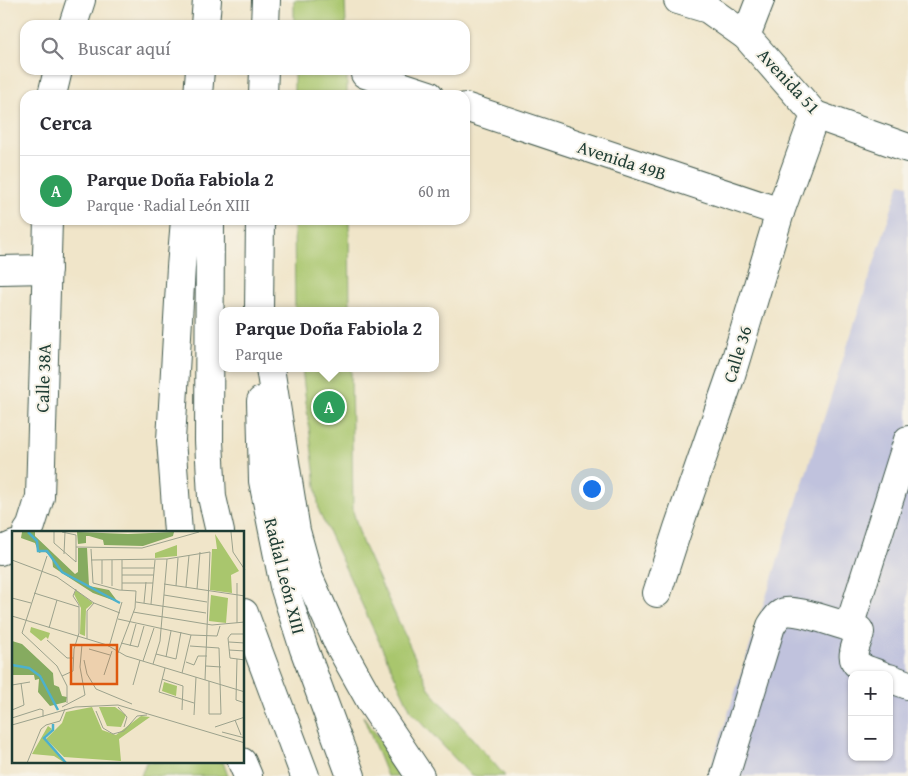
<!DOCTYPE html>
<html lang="es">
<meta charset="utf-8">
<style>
body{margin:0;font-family:"Gentium Book Plus",serif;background:#f2f2f3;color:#2b2b33}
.controls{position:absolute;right:15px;bottom:15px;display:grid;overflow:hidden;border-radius:10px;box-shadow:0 1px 4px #0004}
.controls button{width:45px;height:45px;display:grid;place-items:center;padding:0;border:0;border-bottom:1px solid #e1e1e2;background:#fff;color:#2b2b33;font:25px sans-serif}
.you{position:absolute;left:591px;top:488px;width:18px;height:18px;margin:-12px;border:4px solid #fff;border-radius:50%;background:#1a73e8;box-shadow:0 0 0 8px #1a73e833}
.badge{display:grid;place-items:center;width:32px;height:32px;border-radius:50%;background:#c8321e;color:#fff;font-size:16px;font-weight:700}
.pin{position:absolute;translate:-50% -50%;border:2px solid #fff;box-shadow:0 1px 5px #0006}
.popup{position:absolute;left:219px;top:307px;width:220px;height:65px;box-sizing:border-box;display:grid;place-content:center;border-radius:10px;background:#fff;filter:drop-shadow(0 1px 4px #0005);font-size:16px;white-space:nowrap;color:#7c7c81}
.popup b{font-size:19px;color:#2b2b33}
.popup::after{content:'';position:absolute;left:50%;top:100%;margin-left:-10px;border:10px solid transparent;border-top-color:#fff}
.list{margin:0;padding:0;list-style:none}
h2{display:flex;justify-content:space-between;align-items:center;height:65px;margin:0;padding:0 20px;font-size:21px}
h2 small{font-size:16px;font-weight:400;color:#7c7c81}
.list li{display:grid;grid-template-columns:32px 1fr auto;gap:15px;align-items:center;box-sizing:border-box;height:70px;padding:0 20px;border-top:1px solid #e1e1e2}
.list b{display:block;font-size:19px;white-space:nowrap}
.list p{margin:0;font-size:16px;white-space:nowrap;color:#7c7c81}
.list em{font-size:16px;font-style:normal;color:#7c7c81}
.icon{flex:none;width:28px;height:28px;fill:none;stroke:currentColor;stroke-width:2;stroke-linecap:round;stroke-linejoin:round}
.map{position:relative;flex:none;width:908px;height:776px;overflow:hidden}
.search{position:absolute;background:#fff;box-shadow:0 1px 4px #0004;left:20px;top:20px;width:450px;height:55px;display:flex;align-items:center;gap:12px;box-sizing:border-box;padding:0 18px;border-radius:15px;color:#7c7c81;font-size:19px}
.panel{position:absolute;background:#fff;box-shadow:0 1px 4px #0004;left:20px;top:90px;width:450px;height:135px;border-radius:15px}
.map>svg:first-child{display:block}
</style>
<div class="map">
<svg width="908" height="776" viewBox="0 0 908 776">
<rect width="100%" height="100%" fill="#f7f3e8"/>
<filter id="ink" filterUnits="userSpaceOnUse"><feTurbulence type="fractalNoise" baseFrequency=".02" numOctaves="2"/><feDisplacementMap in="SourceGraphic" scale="10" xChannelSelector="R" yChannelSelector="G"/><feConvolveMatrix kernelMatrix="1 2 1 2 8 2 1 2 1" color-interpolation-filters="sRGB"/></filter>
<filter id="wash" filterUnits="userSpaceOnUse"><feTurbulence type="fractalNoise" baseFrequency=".0096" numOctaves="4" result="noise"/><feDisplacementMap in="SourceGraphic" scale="20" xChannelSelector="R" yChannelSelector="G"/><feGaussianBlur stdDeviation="1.12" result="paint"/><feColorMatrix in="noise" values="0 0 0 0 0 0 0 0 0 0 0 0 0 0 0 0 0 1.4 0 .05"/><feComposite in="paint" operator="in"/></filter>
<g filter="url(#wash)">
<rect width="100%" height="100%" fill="#f0e5c9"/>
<!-- industrial -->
<path fill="#c0c2dd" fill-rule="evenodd" d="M900,183L908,185V776H708ZM852,675H889V757H852Z"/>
<!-- green -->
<g fill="#a9c66d" stroke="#648250">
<path d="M294,0H345L346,25H294Z"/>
<rect x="294" y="70" width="53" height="25"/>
<path d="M294,220H349L350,311H295Z"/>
<path d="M302,368H351L353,511L362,542L430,690L505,776H471L411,711L319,511Z"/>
<path d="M363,716L407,776H387Z"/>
<path d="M146,762H223L228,776H141Z"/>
</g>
</g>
<g filter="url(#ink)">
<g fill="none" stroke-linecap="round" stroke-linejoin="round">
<!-- minor casing -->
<g stroke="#3e564a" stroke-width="30">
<g id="minor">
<path d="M678,0L708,9L746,36L815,115L908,148"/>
<path d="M73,25L81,0"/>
<path d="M746,36L760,0"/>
<path d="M365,74L429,95"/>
<path d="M52,95L58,70"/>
<path d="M465,107L780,212"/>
<path d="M0,270L47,269"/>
<path d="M27,532L31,526L40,497L48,220"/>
<path d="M0,551L14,545"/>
<path d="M657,593L678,528L731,375L780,212L815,115"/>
<path d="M881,675C869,670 851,668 854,652C855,645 859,639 860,632L859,630L849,627L908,440"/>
<path d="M889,678L908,685"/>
<path d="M725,776L771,626C775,620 778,614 785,612C797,609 835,623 849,627"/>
</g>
</g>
<!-- highway casing -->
<g stroke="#3e564a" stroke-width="30">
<g id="highway">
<path d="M205,25L207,0"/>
<path d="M265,25L266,0"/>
<path d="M198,95L200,70"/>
<path d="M263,95L264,70"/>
<path d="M210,220L209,441L212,497L220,532"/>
<path d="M259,311L260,220"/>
<path d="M270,368L296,531L309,578L339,645L372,704L420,776"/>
<path d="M261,401L263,481L284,586L304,649L351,776"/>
<path d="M178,532L171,440L181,267L185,220"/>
<path d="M244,613L305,776"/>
<path d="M242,762L248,776"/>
</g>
</g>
<!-- minor -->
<use href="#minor" stroke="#fff" stroke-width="28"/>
<!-- highway -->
<use href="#highway" stroke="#fff" stroke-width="28"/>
</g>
</g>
<g text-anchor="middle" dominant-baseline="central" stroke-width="4" stroke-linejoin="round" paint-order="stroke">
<!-- street labels -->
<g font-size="18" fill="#1f3d34" stroke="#f7f3e8">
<text transform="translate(789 81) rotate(47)">Avenida 51</text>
<text transform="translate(622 160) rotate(18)">Avenida 49B</text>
<text transform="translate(737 354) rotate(-73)">Calle 36</text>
<text transform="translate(43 378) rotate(-88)">Calle 38A</text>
<text transform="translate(285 576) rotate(76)">Radial León XIII</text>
</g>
</g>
<!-- overview -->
<g transform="translate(12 531)">
<rect width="232" height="232" fill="#f0e5c9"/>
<path d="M203,3L227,40L219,44L220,62L198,59L200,18H205ZM165,14V25L143,27V22ZM64,59L81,72L74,78L73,105L68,103L69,77L62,63ZM199,64L216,67L214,92L197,90ZM19,96L38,102L36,108L34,106L29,110L18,101ZM152,151L165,155L164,165L150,160ZM80,176L90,199L104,204L129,185L138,186L107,208L109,230L52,226L34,208L50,192L54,181ZM87,176H103L114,184L109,196L95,195ZM36,195L40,198L31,207L53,232L42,225L20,223Z" fill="#a9c66d"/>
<path d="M10,1H23V5L63,43L66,41V17H75L77,55L97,59L106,71L81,62L50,42L41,36L40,26L32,20L27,22L23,12L9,7ZM65,1L116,3L162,1L161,5L131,15L92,14L91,9L77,5H74V12L66,13ZM0,110L10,113L41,142L42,154L47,156L50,165L55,166L54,171L38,175L26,161L27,148L23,149L22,144H0Z" fill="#86ab60"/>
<path fill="none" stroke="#4db1cc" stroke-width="2.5" d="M16,1L25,10L26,20H35L50,41L108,72M0,134L17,137L28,145L46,179M41,193V199L32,207L54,232"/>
<path fill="none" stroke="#9ca28d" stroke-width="1" d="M42,1V12L64,31V4L50,1M219,1L221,21L233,39M64,16L130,17L187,1M79,18L81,52L107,59L124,60L123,77L106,122M52,23L53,1M35,25L10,102L45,135L55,155V172M0,29L45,46L82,72L108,82M79,29L155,28L198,21L193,149M100,29V55M110,29V59M110,37H142M110,44H142M110,52H141M90,53V29M152,53L233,65M164,55L166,27M174,56L177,24M185,58L188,21M22,62L67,76M152,64L195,71M0,67L19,72M124,71L194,82M132,72L134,51M139,73L143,29M121,81L200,94L233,91M0,85L95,114L114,125L233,161M106,88L179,104L205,105L208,95M225,92V52M37,97L45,69M233,103H219L216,107L218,127L233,129M75,108V80L82,72M35,109L55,127H61M217,111L233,112M109,112L126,116L132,95M118,115L124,93M178,115L207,117L209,183H197V150M97,116L110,71M77,118L98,124M217,119L233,120M144,123L164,128L169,101M154,126L159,100M225,128L224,169L233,172M72,129L75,143L84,158L120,173M131,130L142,97M174,131L182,134L186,125H195M141,133L148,110L155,28M194,135L209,136M153,137L147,161L182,172M170,142L179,104M92,144L100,120M50,145L61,140L62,118L67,102V74L61,65L64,58M150,148L171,155L170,179M0,154L18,151M121,154L128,129M50,176L73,164L68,136L70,113M106,176L115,186L112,196M0,179L12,174L9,152M84,180L91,197L101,203L112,200L125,185L135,184M182,184L184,146M0,187L28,178L31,179V186M223,189L229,204M0,194L63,176L106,174L233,212M203,196L233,186M210,201L233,207M15,232L29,198L34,194L48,190L53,178"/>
<path fill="#de580e" fill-opacity="0.15" stroke="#de580e" stroke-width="2.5" d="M59,114H105V153H59Z"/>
<rect width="232" height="232" fill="none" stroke="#1f3d34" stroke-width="2.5"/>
</g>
</svg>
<div class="controls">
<button>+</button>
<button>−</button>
</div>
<div class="you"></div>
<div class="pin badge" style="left:329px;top:407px;background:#2e9e5b">A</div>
<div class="popup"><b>Parque Doña Fabiola 2</b>Parque</div>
<div class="search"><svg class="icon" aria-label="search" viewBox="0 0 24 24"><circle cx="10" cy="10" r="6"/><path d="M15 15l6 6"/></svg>Buscar aquí</div>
<section class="panel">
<h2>Cerca<small></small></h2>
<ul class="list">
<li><span class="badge" style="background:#2e9e5b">A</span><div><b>Parque Doña Fabiola 2</b><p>Parque · Radial León XIII</p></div><em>60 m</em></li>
</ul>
</section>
</div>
